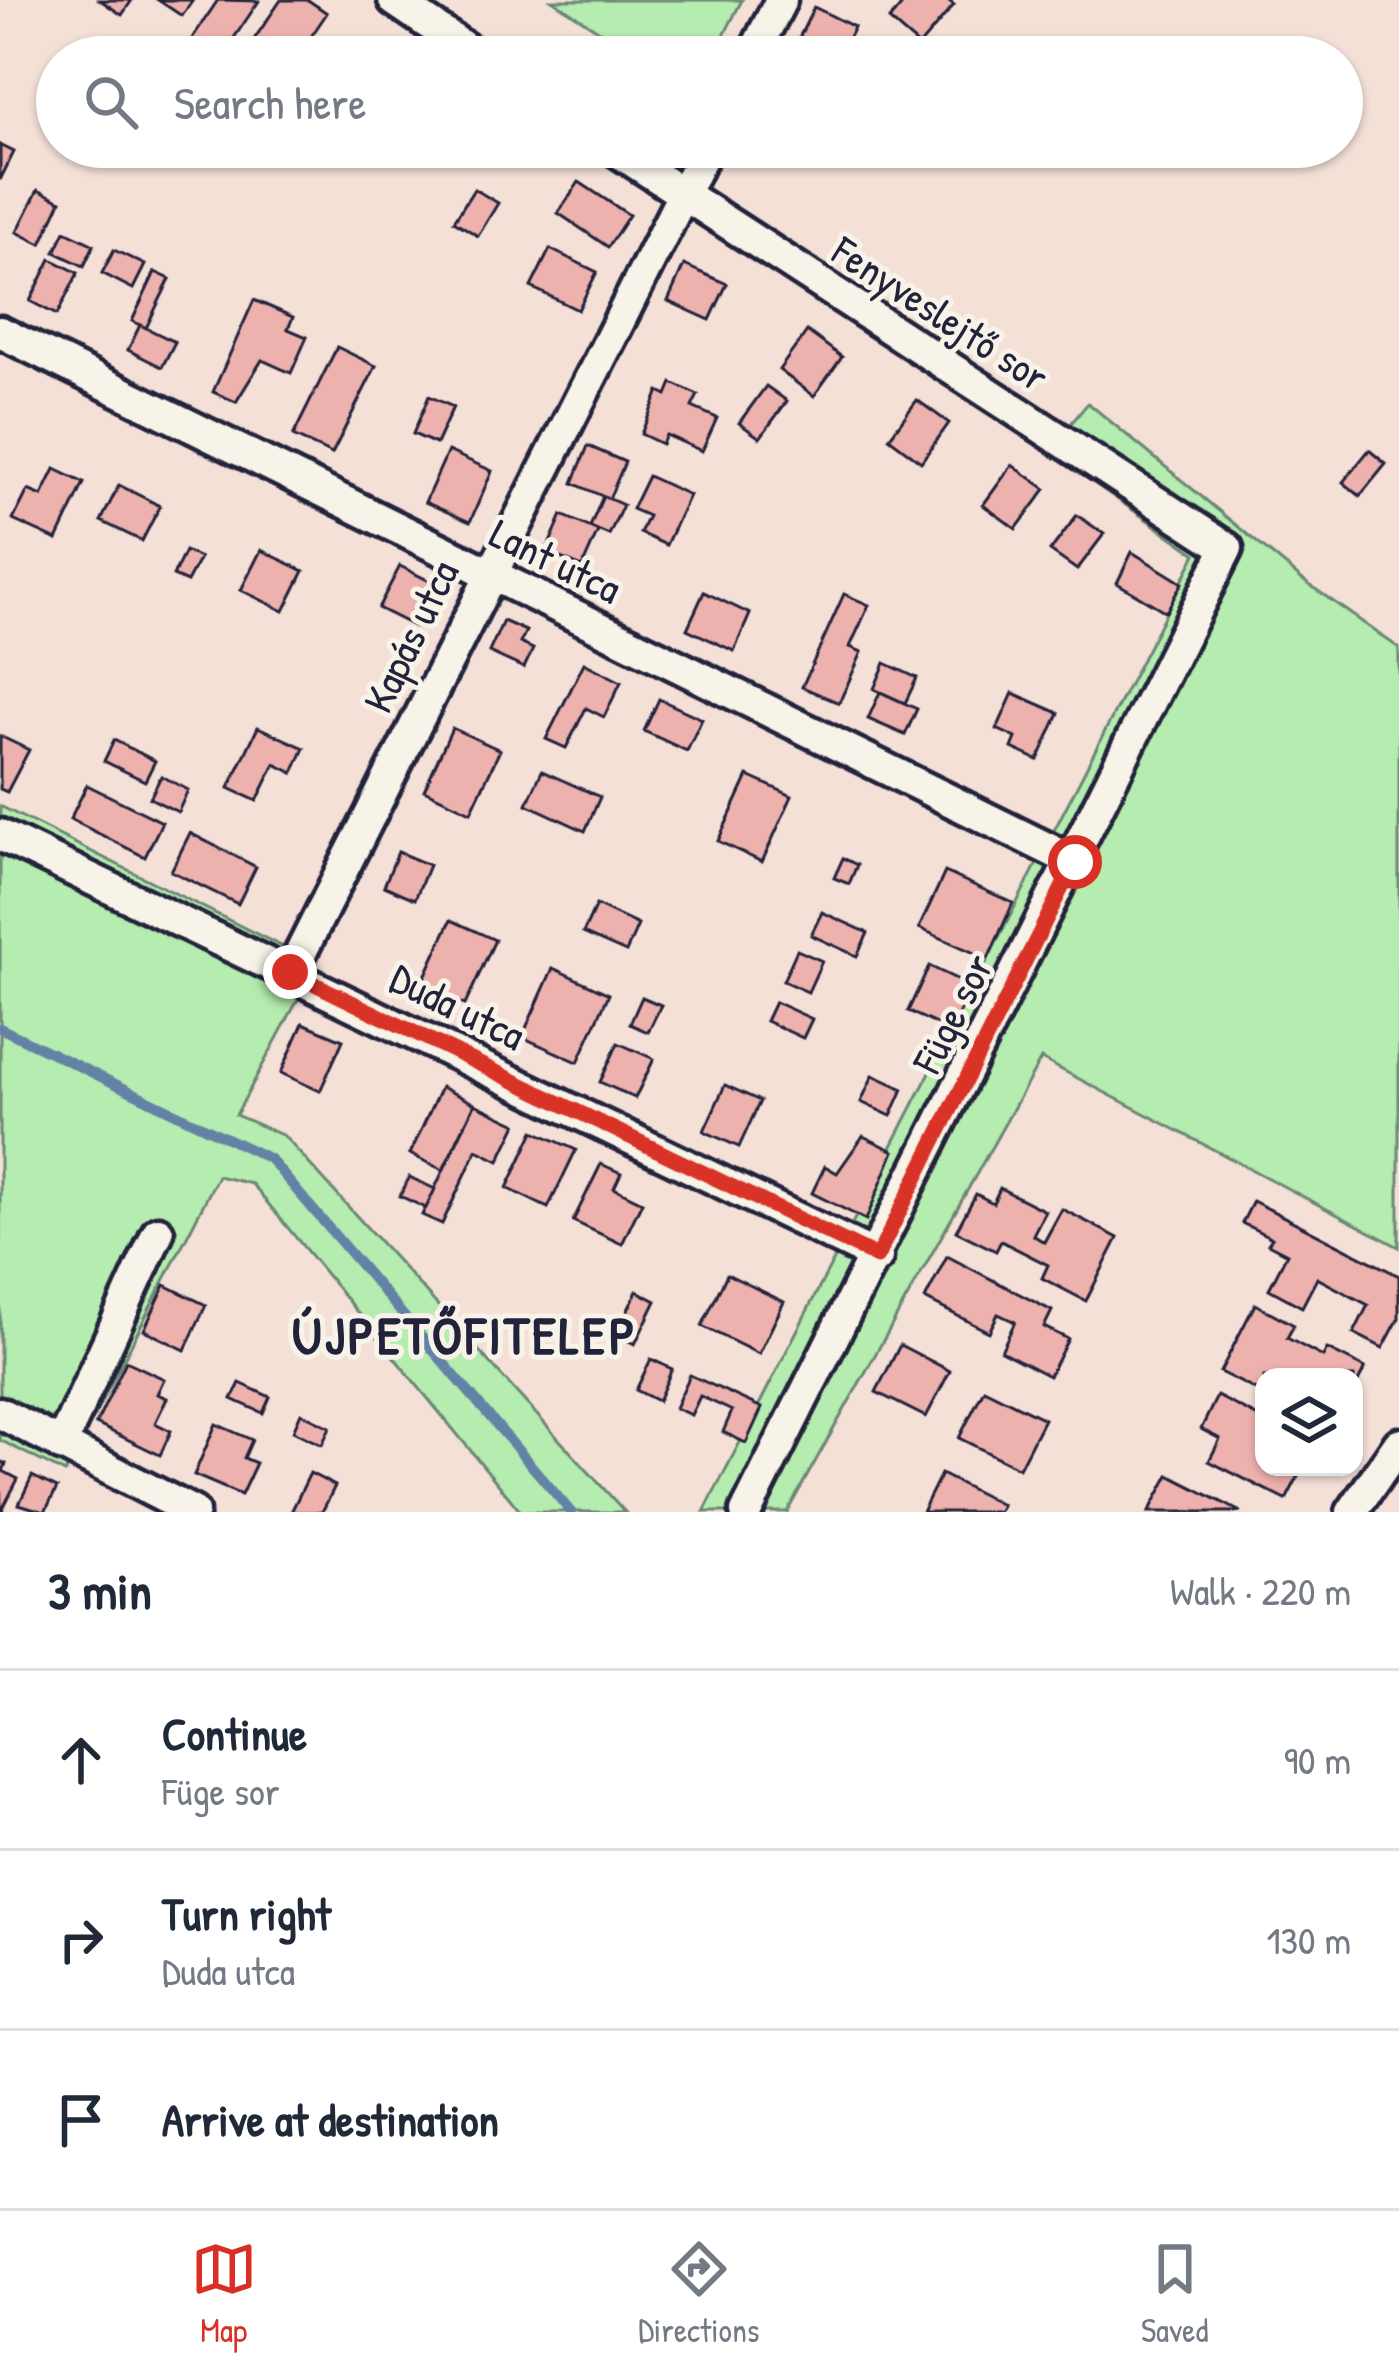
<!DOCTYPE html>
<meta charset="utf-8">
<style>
body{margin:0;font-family:"Patrick Hand",sans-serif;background:#f2f2f3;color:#1f2937}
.controls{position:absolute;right:36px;bottom:36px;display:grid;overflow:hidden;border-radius:24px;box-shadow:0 3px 9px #0004}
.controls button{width:108px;height:108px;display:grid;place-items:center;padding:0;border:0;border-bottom:3px solid #e0e1e3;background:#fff;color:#1f2937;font:60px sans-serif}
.stop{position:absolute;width:36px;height:36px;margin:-27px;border:9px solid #d93025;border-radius:50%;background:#fff}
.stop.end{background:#d93025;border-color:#fff;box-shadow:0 3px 12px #0008}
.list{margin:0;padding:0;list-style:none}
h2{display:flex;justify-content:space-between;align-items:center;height:156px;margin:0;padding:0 48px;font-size:51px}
h2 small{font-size:39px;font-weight:400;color:#747a83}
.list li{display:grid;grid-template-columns:78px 1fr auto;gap:36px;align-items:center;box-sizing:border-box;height:180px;padding:0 48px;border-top:3px solid #e0e1e3}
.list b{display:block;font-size:45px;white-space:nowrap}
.list p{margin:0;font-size:39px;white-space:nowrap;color:#747a83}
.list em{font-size:39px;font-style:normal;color:#747a83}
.icon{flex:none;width:66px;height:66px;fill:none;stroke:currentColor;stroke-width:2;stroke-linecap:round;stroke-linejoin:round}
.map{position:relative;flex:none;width:1399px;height:1512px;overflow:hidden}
.search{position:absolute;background:#fff;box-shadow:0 3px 9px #0004;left:36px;right:36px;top:36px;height:132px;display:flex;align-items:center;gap:30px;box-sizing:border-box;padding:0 42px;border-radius:66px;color:#747a83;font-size:45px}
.sheet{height:696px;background:#fff}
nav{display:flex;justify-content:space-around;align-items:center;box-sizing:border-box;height:168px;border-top:3px solid #e0e1e3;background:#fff;font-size:33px;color:#747a83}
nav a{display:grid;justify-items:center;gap:6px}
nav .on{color:#d93025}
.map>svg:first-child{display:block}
</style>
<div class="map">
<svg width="1399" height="1512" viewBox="0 0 1399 1512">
<rect width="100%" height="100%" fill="#f4e0d7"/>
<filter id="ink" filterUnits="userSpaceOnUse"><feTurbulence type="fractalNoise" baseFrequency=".00833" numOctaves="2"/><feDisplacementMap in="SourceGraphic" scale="24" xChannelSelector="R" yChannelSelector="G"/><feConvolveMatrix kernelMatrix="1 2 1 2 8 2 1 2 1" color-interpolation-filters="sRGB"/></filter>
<g filter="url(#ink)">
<!-- green -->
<g fill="#b5ecaf" stroke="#6c8775" stroke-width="3">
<path d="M552,0H742L713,57H639Z"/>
<path d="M1088,403L1304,581L1399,648V1247L1041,1059L787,1512H704L1196,554L1048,451Z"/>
<path d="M0,806L317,964L236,1115L284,1136L625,1512H521L252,1184L218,1176L65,1473L0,1440Z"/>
</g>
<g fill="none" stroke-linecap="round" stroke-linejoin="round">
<!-- stream -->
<path stroke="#6483a6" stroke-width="10" d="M0,1028L270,1159L571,1512"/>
</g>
<!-- building -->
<g fill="#eeb2ae" stroke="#22223b" stroke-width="3">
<path d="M100,0H132L122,15Z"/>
<path d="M158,0H193L182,16Z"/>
<path d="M218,0L259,1L221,57H211L189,43Z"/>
<path d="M281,0H308L327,13L300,53L284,42L273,57H242Z"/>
<path d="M906,0H948L954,5L919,46L889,20Z"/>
<path d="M814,7L854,27L839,57H822L796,44Z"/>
<path d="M0,145L14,152L0,180Z"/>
<path d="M579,182L629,215L608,247L558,213Z"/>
<path d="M474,189L498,203L478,236L454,221Z"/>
<path d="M38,190L61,201L41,244L17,232Z"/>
<path d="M65,231L94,245L84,266L55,252Z"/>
<path d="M550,249L597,272L578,310L531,287Z"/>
<path d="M114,250L145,265L133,289L102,273Z"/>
<path d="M51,259L78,273L57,315L30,301Z"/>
<path d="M684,265L727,284L710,320L668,301Z"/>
<path d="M155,272L170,279L146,328L132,321Z"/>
<path d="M254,300L293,317L288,329L307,337L291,373L262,360L236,402L213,392Z"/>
<path d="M140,325L175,342L162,367L128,350Z"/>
<path d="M807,331L842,357L814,396L779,370Z"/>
<path d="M337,347L376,366L332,454L293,436Z"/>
<path d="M672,383L698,395L692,407L717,418L702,451L666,435L662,444L641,434L659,391L667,395Z"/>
<path d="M766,386L787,401L760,438L739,423Z"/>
<path d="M429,396L453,407L436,444L413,434Z"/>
<path d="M917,400L949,423L921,462L889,438Z"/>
<path d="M588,446L625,462L609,499L573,483Z"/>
<path d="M1369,450L1386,464L1360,496L1343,482Z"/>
<path d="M448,451L492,471L470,522L425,502Z"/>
<path d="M1012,465L1046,489L1016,529L983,505Z"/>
<path d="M55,469L84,483L57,540L13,520L28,490L42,496Z"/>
<path d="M648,476L689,495L666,545L640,533L648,516L632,509Z"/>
<path d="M119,485L160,506L142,541L101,521Z"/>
<path d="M603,496L623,505L609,535L590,527Z"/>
<path d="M562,515L598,531L582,567L546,552Z"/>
<path d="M1077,515L1104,534L1077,570L1050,551Z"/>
<path d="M261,550L304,571L284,611L241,590Z"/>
<path d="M185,551L200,558L187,582L173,576Z"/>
<path d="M1132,552L1182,583L1166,612L1117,583Z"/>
<path d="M400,566L439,586L418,628L378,608Z"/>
<path d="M704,592L750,614L734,651L687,629Z"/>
<path d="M844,594L869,605L850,647L862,652L839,703L802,687Z"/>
<path d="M503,621L526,631L520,643L533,649L524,668L489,652Z"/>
<path d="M584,663L621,682L604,717L586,708L566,748L546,739Z"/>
<path d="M885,663L917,678L905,703L874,689Z"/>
<path d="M880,692L917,709L905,735L868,719Z"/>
<path d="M1013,693L1059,713L1038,760L1012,748L1016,738L997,729Z"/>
<path d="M659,699L702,719L687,751L644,731Z"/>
<path d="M258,727L304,748L293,773L275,764L257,801L229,788Z"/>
<path d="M452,728L500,750L471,812L424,790Z"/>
<path d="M0,736L29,750L7,792L0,789Z"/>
<path d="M114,740L155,761L145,781L104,761Z"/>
<path d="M542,771L600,797L585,831L527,804Z"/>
<path d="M161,776L188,790L178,812L150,798Z"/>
<path d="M748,776L792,796L762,862L718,841Z"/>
<path d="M87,785L162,822L145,857L70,819Z"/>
<path d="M190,833L256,867L238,904L171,871Z"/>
<path d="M398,852L429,865L415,899L384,886Z"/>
<path d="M843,858L857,865L849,884L834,878Z"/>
<path d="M945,872L1013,903L988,959L919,928Z"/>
<path d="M596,905L638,925L626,952L583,933Z"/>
<path d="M822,912L868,933L857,956L811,935Z"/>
<path d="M451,920L495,940L465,1005L421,985Z"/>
<path d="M797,950L822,961L808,992L783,981Z"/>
<path d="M929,966L971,986L951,1031L908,1011Z"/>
<path d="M553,968L609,994L578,1062L522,1037Z"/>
<path d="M642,997L661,1005L648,1032L630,1024Z"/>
<path d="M775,1002L812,1019L803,1038L766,1021Z"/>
<path d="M303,1023L343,1040L320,1091L281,1073Z"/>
<path d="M618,1043L654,1059L635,1098L600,1082Z"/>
<path d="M873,1075L903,1089L891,1116L861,1102Z"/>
<path d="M725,1085L760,1101L739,1147L704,1131Z"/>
<path d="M441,1087L475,1104L443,1170L410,1154Z"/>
<path d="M475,1104L517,1124L499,1161L477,1150L442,1224L422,1215Z"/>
<path d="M534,1131L576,1150L548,1208L507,1188Z"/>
<path d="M863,1136L894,1151L866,1220L812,1193L825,1166L837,1173Z"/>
<path d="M601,1164L621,1173L614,1188L642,1202L622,1244L573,1221Z"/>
<path d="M409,1177L435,1189L426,1208L400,1196Z"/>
<path d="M1000,1188L1045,1211L1033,1235L1044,1242L1062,1209L1118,1238L1086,1301L1042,1278L1048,1265L1001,1241L996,1251L956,1231L976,1194L993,1203Z"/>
<path d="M1253,1201L1399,1276V1318L1383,1348L1354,1333L1368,1305L1317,1278L1302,1307L1269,1289L1287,1254L1268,1244L1272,1238L1242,1223Z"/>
<path d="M947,1256L1052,1311L1044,1327L1068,1339L1049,1376L1001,1351L1015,1322L998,1314L989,1332L925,1299Z"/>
<path d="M727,1274L784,1302L759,1354L702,1326Z"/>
<path d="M165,1285L206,1305L185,1350L144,1330Z"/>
<path d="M637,1291L656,1301L635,1344L616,1335Z"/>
<path d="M1255,1304L1294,1325L1287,1338L1323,1357L1327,1349L1365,1368L1354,1390V1377H1264V1394L1220,1372Z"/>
<path d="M900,1345L950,1371L926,1417L876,1392Z"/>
<path d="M651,1359L672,1369L658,1401L636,1390Z"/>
<path d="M126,1361L164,1379L157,1394L167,1398L155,1423L171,1431L160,1455L96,1424Z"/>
<path d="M690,1375L762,1408L746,1443L723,1432L732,1411L700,1396L691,1415L675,1408Z"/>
<path d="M240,1383L270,1397L263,1413L232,1399Z"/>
<path d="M984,1389L1044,1419L1019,1468L959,1438Z"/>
<path d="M1217,1396L1264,1420V1467H1303L1286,1500L1209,1461L1220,1439L1201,1429Z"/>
<path d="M301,1413L330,1427L322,1445L293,1431Z"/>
<path d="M216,1424L252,1440L244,1458L256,1463L241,1495L194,1475Z"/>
<path d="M0,1461L6,1464L3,1471L18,1479L1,1512Z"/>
<path d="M310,1473L335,1486L322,1512H291Z"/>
<path d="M941,1474L1002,1505L998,1512H922Z"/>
<path d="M1169,1475L1241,1512H1149Z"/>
<path d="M32,1476L57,1488L45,1512L19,1504Z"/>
</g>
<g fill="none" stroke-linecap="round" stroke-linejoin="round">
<!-- minor casing -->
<g stroke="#22223b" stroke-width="39">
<g id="minor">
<path d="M394,0L478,57"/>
<path d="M752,57L781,0"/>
<path d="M611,147L1227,548L746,1512"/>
<path d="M0,332L1075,862"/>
<path d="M0,835L877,1257"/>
<path d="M291,972L707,147"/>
<path d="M0,1413L193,1512"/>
<path d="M61,1445L158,1232"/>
<path d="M1352,1512L1399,1444"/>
</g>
</g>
<!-- minor -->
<use href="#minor" stroke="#f7f3e8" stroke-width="30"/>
</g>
</g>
<g fill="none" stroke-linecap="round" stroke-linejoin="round" filter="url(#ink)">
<!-- route -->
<path stroke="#d93025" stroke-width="15" d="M290,972L877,1257L1075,862"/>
</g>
<g text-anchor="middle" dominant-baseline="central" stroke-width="10" stroke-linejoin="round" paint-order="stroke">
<!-- street labels -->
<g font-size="42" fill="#22223b" stroke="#f7f3e8">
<text transform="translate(941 313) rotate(33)">Fenyveslejtő sor</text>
<text transform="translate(556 560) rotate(26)">Lant utca</text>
<text transform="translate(410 636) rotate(-64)">Kapás utca</text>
<text transform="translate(458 1006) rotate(26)">Duda utca</text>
<text transform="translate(952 1013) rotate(-63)">Füge sor</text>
</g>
<!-- district labels -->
<g font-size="54" font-weight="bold" letter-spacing="3" fill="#22223b" stroke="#f7f3e8">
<text x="465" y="1334">ÚJPETŐFITELEP</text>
</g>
</g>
</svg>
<div class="controls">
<button><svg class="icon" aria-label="layers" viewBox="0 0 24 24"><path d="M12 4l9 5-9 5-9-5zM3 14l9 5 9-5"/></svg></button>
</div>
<div class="stop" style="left:1075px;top:862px"></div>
<div class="stop end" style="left:290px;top:972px"></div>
<div class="search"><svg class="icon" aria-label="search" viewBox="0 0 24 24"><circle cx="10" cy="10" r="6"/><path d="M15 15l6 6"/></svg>Search here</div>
</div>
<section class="sheet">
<h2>3 min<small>Walk · 220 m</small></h2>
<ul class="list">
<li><svg class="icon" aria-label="ahead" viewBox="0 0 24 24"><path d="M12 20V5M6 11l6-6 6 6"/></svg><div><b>Continue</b><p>Füge sor</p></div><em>90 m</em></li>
<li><svg class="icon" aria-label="right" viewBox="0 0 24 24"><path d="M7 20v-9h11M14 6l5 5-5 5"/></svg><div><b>Turn right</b><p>Duda utca</p></div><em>130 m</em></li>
<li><svg class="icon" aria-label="arrive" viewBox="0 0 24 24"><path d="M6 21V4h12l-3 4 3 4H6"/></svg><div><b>Arrive at destination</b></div></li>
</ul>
</section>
<nav>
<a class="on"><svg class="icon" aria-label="map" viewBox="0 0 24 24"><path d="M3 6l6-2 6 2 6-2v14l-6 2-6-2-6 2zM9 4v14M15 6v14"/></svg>Map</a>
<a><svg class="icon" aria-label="directions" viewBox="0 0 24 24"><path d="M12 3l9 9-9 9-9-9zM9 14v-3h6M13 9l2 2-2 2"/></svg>Directions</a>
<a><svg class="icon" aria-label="saved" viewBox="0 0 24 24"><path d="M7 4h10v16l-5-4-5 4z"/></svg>Saved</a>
</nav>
